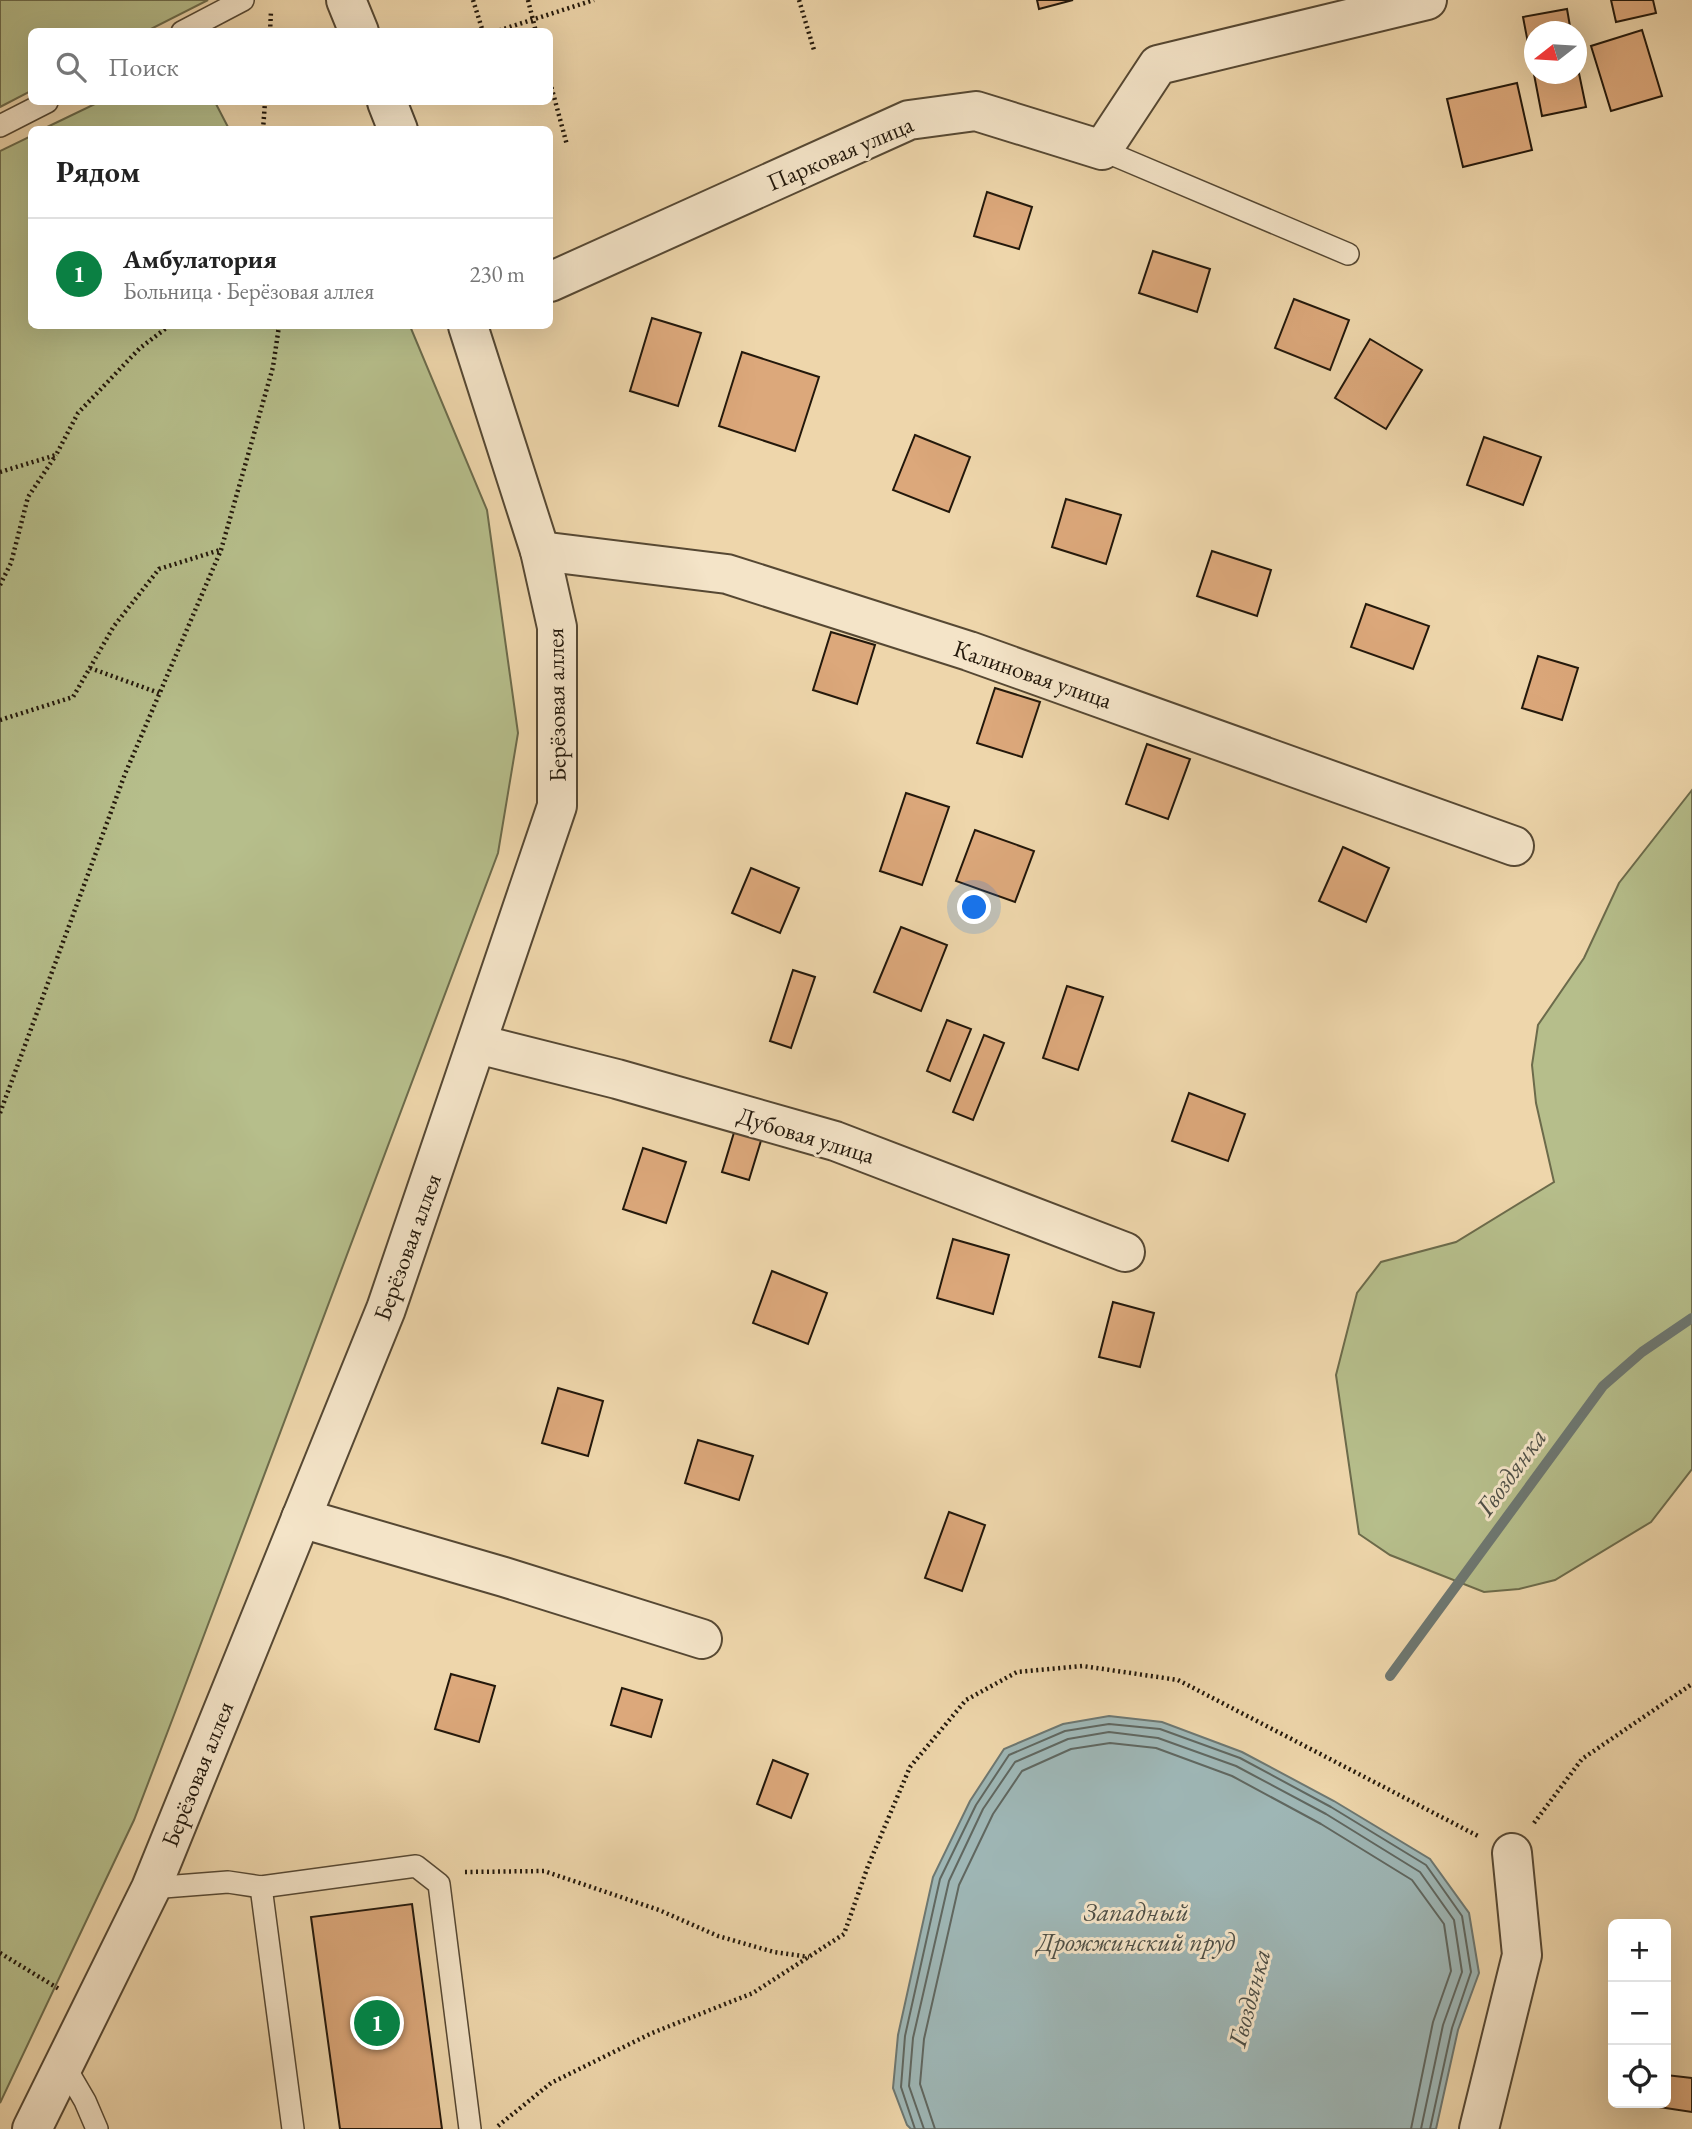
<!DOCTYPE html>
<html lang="ru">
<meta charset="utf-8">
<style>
body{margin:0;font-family:"EB Garamond",serif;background:#f6f6f6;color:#222}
.controls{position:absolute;right:21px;bottom:21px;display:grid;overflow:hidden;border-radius:10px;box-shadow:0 7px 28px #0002}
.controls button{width:63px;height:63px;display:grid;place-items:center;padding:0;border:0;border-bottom:2px solid #e0e0e0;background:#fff;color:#222;font:35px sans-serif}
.compass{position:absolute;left:1524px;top:21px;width:63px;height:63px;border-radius:50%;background:#fff;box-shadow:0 7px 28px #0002;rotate:253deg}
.you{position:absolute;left:975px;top:908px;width:24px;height:24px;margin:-18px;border:5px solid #fff;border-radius:50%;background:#1a73e8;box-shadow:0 0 0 10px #1a73e833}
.badge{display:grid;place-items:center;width:46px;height:46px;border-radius:50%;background:#0b8043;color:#fff;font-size:23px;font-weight:700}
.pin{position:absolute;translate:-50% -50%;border:4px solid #fff;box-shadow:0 2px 7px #0006}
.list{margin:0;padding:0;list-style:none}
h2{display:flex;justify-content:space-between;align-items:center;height:91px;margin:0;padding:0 28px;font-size:30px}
h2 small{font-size:23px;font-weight:400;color:#767676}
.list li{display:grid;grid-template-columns:46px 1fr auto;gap:21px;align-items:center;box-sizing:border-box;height:112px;padding:0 28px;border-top:2px solid #e0e0e0}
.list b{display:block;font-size:26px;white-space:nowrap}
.list p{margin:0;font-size:23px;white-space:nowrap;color:#767676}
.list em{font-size:23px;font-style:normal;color:#767676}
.icon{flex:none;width:38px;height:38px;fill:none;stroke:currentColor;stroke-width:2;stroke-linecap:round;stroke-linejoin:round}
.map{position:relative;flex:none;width:1692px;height:2129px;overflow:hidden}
.search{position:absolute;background:#fff;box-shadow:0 7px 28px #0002;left:28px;top:28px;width:525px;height:77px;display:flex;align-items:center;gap:18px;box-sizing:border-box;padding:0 24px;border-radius:10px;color:#767676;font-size:26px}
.panel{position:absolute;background:#fff;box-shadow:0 7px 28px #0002;left:28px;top:126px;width:525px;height:203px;border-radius:10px}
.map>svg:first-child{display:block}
</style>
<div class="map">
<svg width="1692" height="2129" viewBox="0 0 1692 2129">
<rect width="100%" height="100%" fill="#eed6ab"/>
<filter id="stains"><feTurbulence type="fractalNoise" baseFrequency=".00286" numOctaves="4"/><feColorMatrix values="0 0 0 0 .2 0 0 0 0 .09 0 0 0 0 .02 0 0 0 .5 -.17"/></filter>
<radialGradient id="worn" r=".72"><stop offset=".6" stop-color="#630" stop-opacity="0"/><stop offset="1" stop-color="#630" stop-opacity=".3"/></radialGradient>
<!-- green -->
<g fill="#b6be8b" stroke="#6c6b4b" stroke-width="2">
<path d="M0,0H208L147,31L32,32L31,91L0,107Z"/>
<path d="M99,102H215L229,129H43Z"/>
<path d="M31,136L32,326H410L487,510L518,733L498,853L174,1715L134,1820L0,2103V151Z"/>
<path d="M1692,790V1469L1651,1522L1555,1580L1519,1589L1484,1592L1390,1555L1359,1534L1336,1375L1357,1293L1381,1262L1456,1242L1554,1182L1536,1103L1532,1065L1538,1025L1584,958L1619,883Z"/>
</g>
<!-- water -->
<path fill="#9eb6b5" stroke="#6d7771" stroke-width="2" d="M1109,1716L1162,1722L1242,1752L1334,1801L1430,1859L1469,1913L1479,1973L1458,2030L1436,2129H911L907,2125L893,2088L898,2035L933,1877L970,1801L1004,1749L1063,1724Z"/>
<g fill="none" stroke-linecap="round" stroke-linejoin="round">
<!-- shore -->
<g stroke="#606760" stroke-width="2">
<path d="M915,2129L901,2087L905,2036L940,1879L976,1805L1009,1755L1065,1731L1109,1724L1160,1729L1240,1758L1331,1807L1426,1865L1462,1916L1471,1972L1452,2028L1430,2129"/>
<path d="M924,2129L909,2086L913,2038L949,1881L983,1809L1015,1762L1068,1739L1109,1732L1158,1738L1236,1766L1326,1814L1420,1872L1454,1920L1462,1972L1443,2025L1421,2129"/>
<path d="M935,2129L920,2084L924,2039L959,1885L993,1814L1022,1771L1071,1749L1110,1743L1156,1748L1232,1776L1321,1824L1412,1880L1444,1924L1451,1971L1433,2022L1411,2129"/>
</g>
<!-- stream -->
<path stroke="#6d7771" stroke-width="10" d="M1390,1676L1603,1386L1642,1352L1692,1318"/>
</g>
<!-- building -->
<g fill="#dca87b" stroke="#23180b" stroke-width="2">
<path d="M1037,0H1073L1039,9Z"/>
<path d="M1611,0H1653L1656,13L1616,22Z"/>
<path d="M1567,9L1571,32H1534V74H1576V59L1586,107L1542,116L1523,17Z"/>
<path d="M1642,30L1662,96L1611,111L1591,46Z"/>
<path d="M1517,83L1532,150L1463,167L1447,99Z"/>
<path d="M987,192L1032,207L1019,249L974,236Z"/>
<path d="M1153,251L1210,269L1197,312L1139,293Z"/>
<path d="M1294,299L1349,320L1330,370L1275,348Z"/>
<path d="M652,318L701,333L678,406L630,391Z"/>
<path d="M1370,339L1422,370L1386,429L1335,398Z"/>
<path d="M742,352L819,377L795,451L719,426Z"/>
<path d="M915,435L970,457L949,512L893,490Z"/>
<path d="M1484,437L1541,457L1523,505L1467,485Z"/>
<path d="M1066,499L1121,515L1106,564L1052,547Z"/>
<path d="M1212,551L1271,570L1257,616L1197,596Z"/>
<path d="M1366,604L1429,626L1413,669L1351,647Z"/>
<path d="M831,632L875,645L857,704L813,690Z"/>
<path d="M1538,656L1578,668L1562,720L1522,708Z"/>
<path d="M995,688L1040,702L1022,757L977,743Z"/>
<path d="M1147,744L1190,759L1168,819L1126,804Z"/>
<path d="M906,793L949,807L922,885L880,871Z"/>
<path d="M975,830L1034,851L1015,902L956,881Z"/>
<path d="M1343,847L1389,868L1366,922L1319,901Z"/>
<path d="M751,868L799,888L780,933L732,913Z"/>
<path d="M901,927L947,945L921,1011L874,992Z"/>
<path d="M793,970L815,977L791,1048L770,1041Z"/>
<path d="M1067,986L1103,997L1078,1070L1043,1058Z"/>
<path d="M947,1020L971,1029L950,1081L927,1071Z"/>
<path d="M984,1035L1004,1043L973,1120L953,1112Z"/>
<path d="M1189,1093L1245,1114L1228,1161L1172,1141Z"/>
<path d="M736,1126L763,1134L749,1180L722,1172Z"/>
<path d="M643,1148L686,1162L666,1223L623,1209Z"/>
<path d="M953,1239L1009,1255L993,1314L937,1298Z"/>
<path d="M772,1271L827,1293L808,1344L753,1323Z"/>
<path d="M1113,1302L1154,1313L1140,1367L1099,1357Z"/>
<path d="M558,1388L603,1401L588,1456L542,1443Z"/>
<path d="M698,1440L753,1456L739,1500L685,1483Z"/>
<path d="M949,1512L985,1525L962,1591L925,1578Z"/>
<path d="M451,1674L495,1686L479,1742L435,1729Z"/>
<path d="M622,1688L662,1700L651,1737L611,1725Z"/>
<path d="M773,1760L808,1774L791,1818L757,1804Z"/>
<path d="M412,1904L442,2129H340L311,1917Z"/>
<path d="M1666,2075L1692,2078V2112L1639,2104L1666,2103Z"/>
</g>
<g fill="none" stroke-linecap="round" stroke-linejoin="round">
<!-- service casing -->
<g stroke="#564833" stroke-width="24">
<g id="service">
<path d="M182,32L243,0"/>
<path d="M0,126L47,102"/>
<path d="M1102,150L1348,254"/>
<path d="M261,1887L293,2129"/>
<path d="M151,1888L228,1882L261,1887L416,1866L439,1884L470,2129"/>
<path d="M64,2065L85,2101L97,2129"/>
</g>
</g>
<!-- minor casing -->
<g stroke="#564833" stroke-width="42">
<g id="minor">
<path d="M346,0L359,32"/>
<path d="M387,102L398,130"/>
<path d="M550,282L909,120L976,111L1102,150L1158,65L1427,0"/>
<path d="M540,551L727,574L969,651L1514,846"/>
<path d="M478,1044L617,1079L835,1141L1125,1252"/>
<path d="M301,1518L504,1577L702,1639"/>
<path d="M32,2129L151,1888L386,1309L557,806V627L540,551L468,326"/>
<path d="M1479,2129L1522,1955L1512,1853"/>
</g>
</g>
<!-- path -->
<g stroke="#23180b" stroke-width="4.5" stroke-dasharray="2 3.5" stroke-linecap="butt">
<path d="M473,0L483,32"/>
<path d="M528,0L536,32"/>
<path d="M799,0L814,50"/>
<path d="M270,32L271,11"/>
<path d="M494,32L594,0"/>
<path d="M550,82L567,145"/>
<path d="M263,130L265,102"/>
<path d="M0,472L56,455L78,413L140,348L169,326"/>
<path d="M0,585L11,563L28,497L56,455"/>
<path d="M90,668L159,693"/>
<path d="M0,720L73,697L114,626L159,569L220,550"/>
<path d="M0,1113L125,774L221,550L273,367L279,326"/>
<path d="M1534,1823L1582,1759L1692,1684"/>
<path d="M465,1872L544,1871L659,1910L718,1936L774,1952L809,1957"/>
<path d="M0,1953L59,1989"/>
<path d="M498,2126L551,2083L652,2033L753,1993L844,1934L868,1866L910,1767L966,1700L1017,1672L1083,1666L1178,1680L1478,1836"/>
</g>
<!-- service -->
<use href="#service" stroke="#f4e4c8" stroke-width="21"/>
<!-- minor -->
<use href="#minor" stroke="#f4e4c8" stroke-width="38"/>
</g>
<g text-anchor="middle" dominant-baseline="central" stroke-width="6" stroke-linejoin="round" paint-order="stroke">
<!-- street labels -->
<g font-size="24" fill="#23180b" stroke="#f4e4c8">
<text transform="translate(840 153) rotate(-23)">Парковая улица</text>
<text transform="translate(1033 674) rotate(19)">Калиновая улица</text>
<text transform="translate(556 705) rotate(-91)">Берёзовая аллея</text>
<text transform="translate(806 1135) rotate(17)">Дубовая улица</text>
<text transform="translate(407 1247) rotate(-70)">Берёзовая аллея</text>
<text transform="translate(197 1774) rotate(-68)">Берёзовая аллея</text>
</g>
<!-- water labels -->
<g font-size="26" font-style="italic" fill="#4e4f46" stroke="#f4e4c8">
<text transform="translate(1511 1472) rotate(-54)">Гвоздянка</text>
<text x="1136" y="1912">Западный<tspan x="1136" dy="30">Дрожжинский пруд</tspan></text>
<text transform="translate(1249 1998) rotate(-75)">Гвоздянка</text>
</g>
</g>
<rect width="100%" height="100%" filter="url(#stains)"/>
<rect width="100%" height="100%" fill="url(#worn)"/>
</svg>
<div class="controls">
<button>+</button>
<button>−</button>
<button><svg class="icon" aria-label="locate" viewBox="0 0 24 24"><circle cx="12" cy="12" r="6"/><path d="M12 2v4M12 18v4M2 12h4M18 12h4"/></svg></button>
</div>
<svg class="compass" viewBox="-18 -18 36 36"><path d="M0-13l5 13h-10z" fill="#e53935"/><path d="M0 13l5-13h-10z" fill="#767676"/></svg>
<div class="you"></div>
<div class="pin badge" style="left:377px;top:2023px">1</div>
<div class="search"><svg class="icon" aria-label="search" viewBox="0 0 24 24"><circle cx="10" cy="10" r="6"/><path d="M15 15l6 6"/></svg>Поиск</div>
<section class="panel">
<h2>Рядом<small></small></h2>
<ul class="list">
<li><span class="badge">1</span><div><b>Амбулатория</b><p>Больница · Берёзовая аллея</p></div><em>230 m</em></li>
</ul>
</section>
</div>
